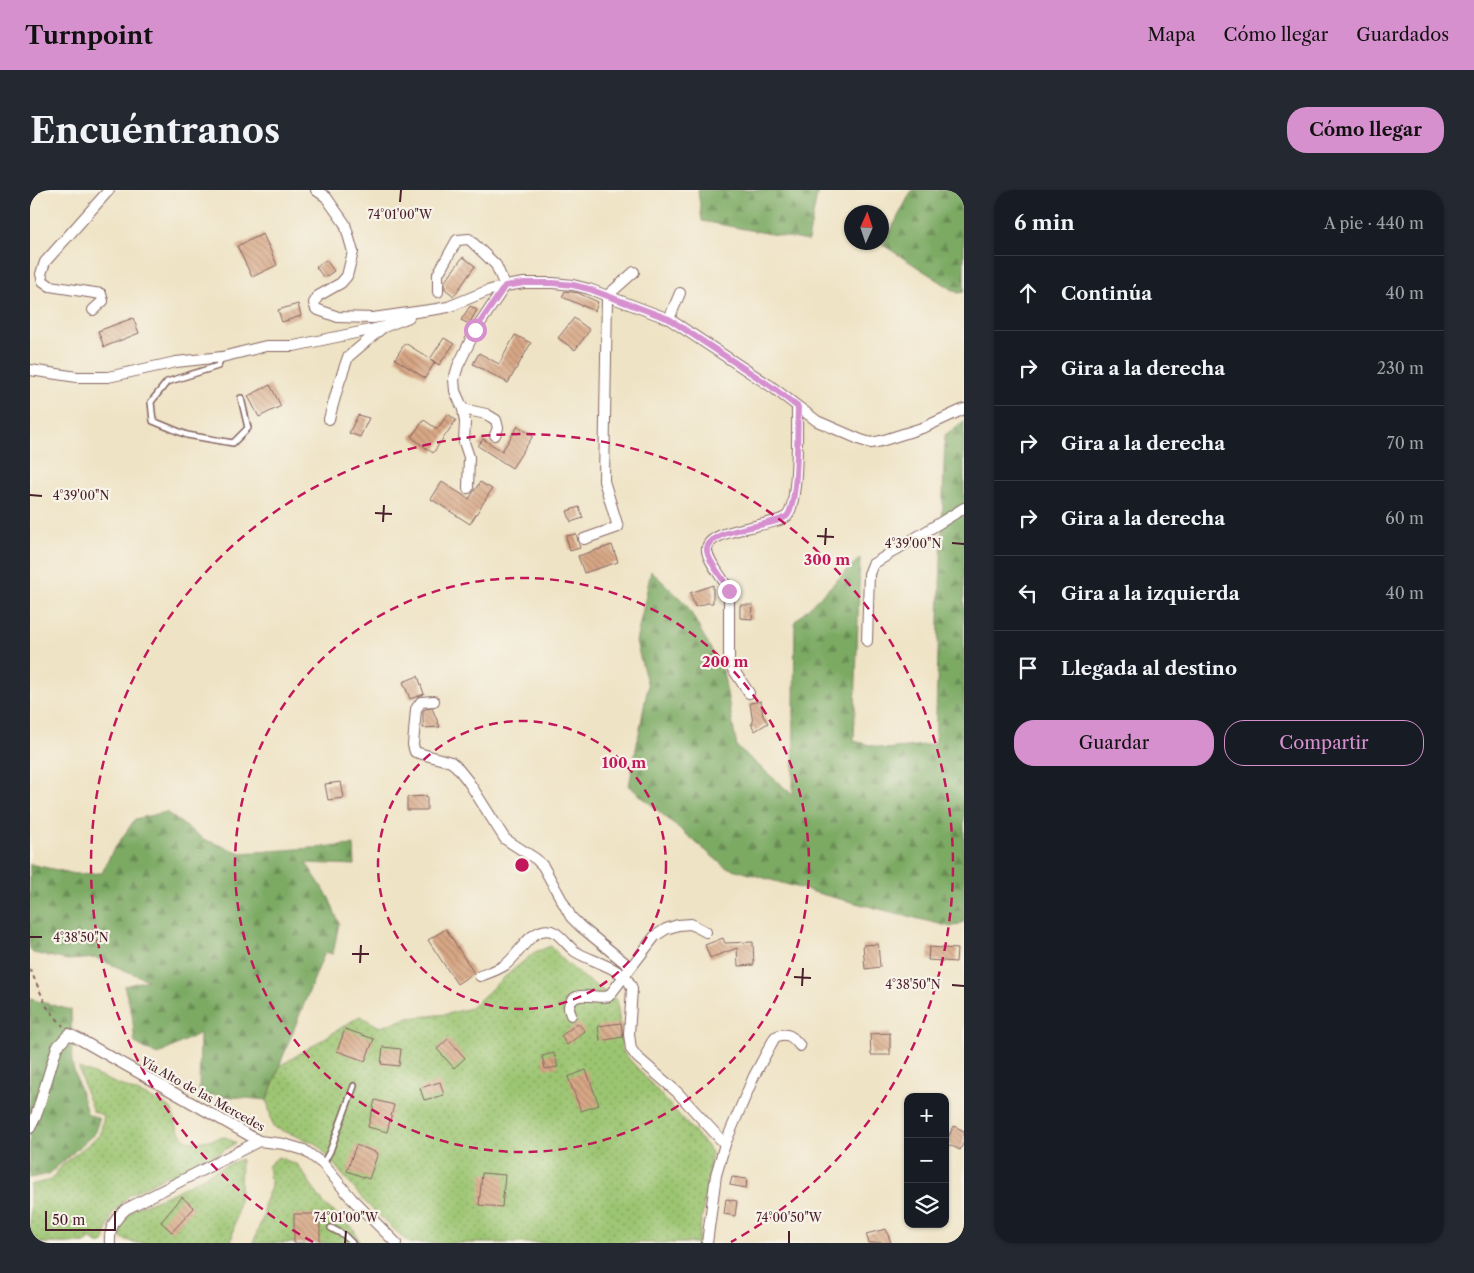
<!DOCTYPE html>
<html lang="es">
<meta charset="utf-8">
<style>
body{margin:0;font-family:"Libre Caslon Text",serif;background:#242831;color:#f1f3f6}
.controls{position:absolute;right:15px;bottom:15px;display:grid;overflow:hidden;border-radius:10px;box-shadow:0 1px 4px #0004}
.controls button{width:45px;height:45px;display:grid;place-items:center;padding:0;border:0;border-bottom:1px solid #363941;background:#171b24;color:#f1f3f6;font:25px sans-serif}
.compass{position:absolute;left:814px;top:15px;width:45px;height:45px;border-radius:50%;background:#171b24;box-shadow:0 1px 4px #0004;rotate:3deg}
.scale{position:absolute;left:15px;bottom:12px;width:71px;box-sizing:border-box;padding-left:5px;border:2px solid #4a1f2b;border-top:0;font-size:14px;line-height:18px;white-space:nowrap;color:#4a1f2b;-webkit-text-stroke:4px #f7f3e8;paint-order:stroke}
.stop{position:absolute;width:15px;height:15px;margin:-11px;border:4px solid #d690ce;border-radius:50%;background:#fff}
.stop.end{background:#d690ce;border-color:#fff;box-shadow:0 1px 5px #0008}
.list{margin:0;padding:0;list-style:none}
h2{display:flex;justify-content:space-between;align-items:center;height:65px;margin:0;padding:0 20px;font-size:21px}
h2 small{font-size:16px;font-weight:400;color:#9ea1a6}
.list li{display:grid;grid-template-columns:32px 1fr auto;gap:15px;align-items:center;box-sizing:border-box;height:75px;padding:0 20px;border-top:1px solid #363941}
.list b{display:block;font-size:19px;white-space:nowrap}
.list em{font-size:16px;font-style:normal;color:#9ea1a6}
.actions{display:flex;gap:10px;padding:15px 20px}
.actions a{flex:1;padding:11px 0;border:1px solid #d690ce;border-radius:20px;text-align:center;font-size:18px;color:#d690ce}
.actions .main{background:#d690ce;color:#111}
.icon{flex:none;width:28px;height:28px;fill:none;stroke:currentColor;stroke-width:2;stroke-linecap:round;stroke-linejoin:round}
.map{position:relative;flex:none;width:934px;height:1053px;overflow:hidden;border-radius:20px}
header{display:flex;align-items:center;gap:30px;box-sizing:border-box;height:70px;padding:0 25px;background:#d690ce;color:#111}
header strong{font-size:24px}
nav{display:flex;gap:28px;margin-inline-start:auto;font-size:18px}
.intro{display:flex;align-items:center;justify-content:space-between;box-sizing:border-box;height:120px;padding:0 30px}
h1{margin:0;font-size:35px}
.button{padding:12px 22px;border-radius:20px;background:#d690ce;color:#111;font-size:18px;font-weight:700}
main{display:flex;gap:30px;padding:0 30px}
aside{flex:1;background:#171b24;border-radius:20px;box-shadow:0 1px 4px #0004}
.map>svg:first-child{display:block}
</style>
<header>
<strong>Turnpoint</strong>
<nav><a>Mapa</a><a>Cómo llegar</a><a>Guardados</a></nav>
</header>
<div class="intro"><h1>Encuéntranos</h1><a class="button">Cómo llegar</a></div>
<main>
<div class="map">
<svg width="934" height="1053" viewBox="0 0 934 1053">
<defs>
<pattern id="grass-dots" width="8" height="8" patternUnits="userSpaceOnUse" patternTransform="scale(1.25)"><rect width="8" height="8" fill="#9bc571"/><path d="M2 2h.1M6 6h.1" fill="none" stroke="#809f5d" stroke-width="1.8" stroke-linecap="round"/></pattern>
<pattern id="forest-firs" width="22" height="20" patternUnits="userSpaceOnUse" patternTransform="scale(1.25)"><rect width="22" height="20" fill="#7caa63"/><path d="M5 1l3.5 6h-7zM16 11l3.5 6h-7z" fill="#688a52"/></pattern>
<pattern id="building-back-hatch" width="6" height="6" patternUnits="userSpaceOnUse" patternTransform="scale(1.25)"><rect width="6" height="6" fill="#d8a886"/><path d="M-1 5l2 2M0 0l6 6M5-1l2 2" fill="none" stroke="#b1886e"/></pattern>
</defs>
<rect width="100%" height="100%" fill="#f7f3e8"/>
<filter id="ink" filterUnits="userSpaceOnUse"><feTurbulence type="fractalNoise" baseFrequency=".02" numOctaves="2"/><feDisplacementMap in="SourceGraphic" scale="10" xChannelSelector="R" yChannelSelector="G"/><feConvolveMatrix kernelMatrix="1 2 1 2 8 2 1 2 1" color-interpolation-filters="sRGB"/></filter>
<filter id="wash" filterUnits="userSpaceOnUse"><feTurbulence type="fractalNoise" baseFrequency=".0096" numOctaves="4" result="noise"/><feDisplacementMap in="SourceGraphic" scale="20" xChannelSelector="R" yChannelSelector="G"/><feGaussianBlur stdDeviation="1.12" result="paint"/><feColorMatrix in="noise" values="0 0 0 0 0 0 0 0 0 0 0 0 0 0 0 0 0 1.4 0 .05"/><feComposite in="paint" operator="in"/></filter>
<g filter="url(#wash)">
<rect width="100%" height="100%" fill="#efe3c5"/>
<!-- grass -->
<g fill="url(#grass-dots)" stroke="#72724e">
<path d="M521,756C540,779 562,794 587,810L593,862L682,962L668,1053H380L372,1047L336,1013L287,954L243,937L237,910L250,876L330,826L350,837L378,828L417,824L441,818L472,789L505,762Z"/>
<path d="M49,878L121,908L141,918L148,939L156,950L167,952L195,947L206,953L142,990L138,985L99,1005L82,1024L73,1053H68L59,1048L57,1053H0V995L21,990L33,974L70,945L74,926L63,921L55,901Z"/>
<path d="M248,967L268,975L294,1014L324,1039L330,1053H223L234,1024V1013L241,997L238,976Z"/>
<path d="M211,969L210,1005L201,1053H104L90,1047V1036L103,1019L143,1003L186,980Z"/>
</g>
<!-- forest -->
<g fill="url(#forest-firs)" stroke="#636447">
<path d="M668,0H788L778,51L672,31Z"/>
<path d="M882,0H934V102L928,103L853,55Z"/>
<path d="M934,231V732L921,737L798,706L695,677L599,596L618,496L606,452L621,381L656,414L693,481L707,557L763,605L765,431L830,368L824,551L856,559L905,554L915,245Z"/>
<path d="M136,622L173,649L211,663L324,655L325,675L276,673L299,708L309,733L303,764L295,762L255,861L237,910L169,904L170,843L127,865L105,853L102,824L94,796L118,790L66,768L38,770L3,763L0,760V674L45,684L72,683L81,664L105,629Z"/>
<path d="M0,809L41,820L42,874L57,923L69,929L65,943L19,984L0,988Z"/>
</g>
<g id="blocks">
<!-- building -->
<g fill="url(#building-back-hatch)">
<path d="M233,44L247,75L222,87L207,56Z"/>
<path d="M433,67L445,76L424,106L415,99V91Z"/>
<path d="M296,70L304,81L294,88L286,77Z"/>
<path d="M535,101L548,103L568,112L565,121L532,107Z"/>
<path d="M268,114L271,126L252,132L248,120Z"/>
<path d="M440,116L447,120L439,134L431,130Z"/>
<path d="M103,128L109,143L74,157L68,141Z"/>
<path d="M544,128L560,140L545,160L528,148Z"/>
<path d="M485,145L501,153L478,193L443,174L449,163L469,174Z"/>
<path d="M414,148L424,154L409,175L400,169Z"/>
<path d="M375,153L405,172L395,188L365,169Z"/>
<path d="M240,195L251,216L229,227L218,206Z"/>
<path d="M418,224L426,230L403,263L381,247L394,230L407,239Z"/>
<path d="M328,225L339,228L330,247L319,243Z"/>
<path d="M488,236L503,246L482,278L448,256L453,249L472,261Z"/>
<path d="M412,292L439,309L450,292L462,299L440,334L401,309Z"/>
<path d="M549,317L553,328L541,332L537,321Z"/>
<path d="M546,344L550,358L540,361L536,346Z"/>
<path d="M582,355L588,372L554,383L548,366Z"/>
<path d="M683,395V413H677L665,417L660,403Z"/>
<path d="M710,415H723L722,429L710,428Z"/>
<path d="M388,486L394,504L380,509L373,492Z"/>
<path d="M731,511L733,526L738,533L725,541L721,534H723L720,513Z"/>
<path d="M402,518L410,537L393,538V521L395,519Z"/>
<path d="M311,592L314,608L298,610L295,594Z"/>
<path d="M397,606V620H377V607Z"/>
<path d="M416,739L444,783L427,794L398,750Z"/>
<path d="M693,748L695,753L723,752L724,775L708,776L707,758L680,768L675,755Z"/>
<path d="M848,754L850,777L835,779L833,755Z"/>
<path d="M899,757L927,759L926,772L898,770Z"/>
<path d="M548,833L555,841L537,855L531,846Z"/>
<path d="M591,833L593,847L570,851L568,836Z"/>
<path d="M315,839L344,849L335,871L307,861Z"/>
<path d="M860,843V865H841L840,844Z"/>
<path d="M418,849L435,868L424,878L407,859Z"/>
<path d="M353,857L371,859L369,876L351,874Z"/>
<path d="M524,863L528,877L515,879L512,866Z"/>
<path d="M556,880L569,915L551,921L538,887Z"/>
<path d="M410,892L414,905L394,910L390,898Z"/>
<path d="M345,910L364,915L357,942L338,937Z"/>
<path d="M924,936L934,941V952L930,960L915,953Z"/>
<path d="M326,955L348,963L339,989L317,981Z"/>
<path d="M452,983L475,985L472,1017L449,1015Z"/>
<path d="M702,987L717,989L716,998L700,995Z"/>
<path d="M152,1007L164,1018L142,1042L131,1032Z"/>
<path d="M696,1009L707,1011L705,1026L694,1024Z"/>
<rect x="264" y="1024" width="26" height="29"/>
<path d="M856,1039L861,1053H839L836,1044Z"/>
</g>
</g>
</g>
<g filter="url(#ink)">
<use href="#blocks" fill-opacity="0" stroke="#846461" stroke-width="1"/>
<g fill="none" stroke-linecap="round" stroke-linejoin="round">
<!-- lane casing -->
<g stroke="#846461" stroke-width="8">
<g id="lane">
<path d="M191,167L188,176L137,192L121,212L123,231L157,245L203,253L218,238L211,208"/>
<path d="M293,974L300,961L324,896"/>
<path d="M301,1038L314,1045L322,1053"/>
</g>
</g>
<!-- street casing -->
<g stroke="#846461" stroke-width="12">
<g id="street">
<path d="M286,0L296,7L315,34L323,62L317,86L311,93L288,106L284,113L286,119L308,127L343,128L407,119L418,117L457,101L475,96L494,93H523L543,95L559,99L639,129L742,197L787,231L831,250L841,253L851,251L895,237L934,219"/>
<path d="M408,102V84L427,50L439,49L466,75L475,96"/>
<path d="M63,120L73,111L71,104L20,96L13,91L11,84L15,72L79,0"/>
<path d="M639,129L650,103"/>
<path d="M0,180L47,187H78L146,172L192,167L236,156H264L297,149L354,137L379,127"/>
<path d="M433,219L456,224L466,230L468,238L465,245"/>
<path d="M299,229L309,193L318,167L351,139"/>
<path d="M438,298L439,267L434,252L435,232L433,219L425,201L424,189L428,176L445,141L475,96"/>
<path d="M554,349L588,337L574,291L577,106L604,82"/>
<path d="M837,451L839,384L843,374L934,318"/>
<path d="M719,503L699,473V401C694,388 679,374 677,361C674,338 745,337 757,326C769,313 767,236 767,217"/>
<path d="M404,511L391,512L386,519L383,555L385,562L421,572L426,576L438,591L475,649L506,669L513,676L541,727L550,736L600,777"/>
<path d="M450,786C458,783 468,780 475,775C487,767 497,745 512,741C527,736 535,755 546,762C562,772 598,779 602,799L599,844L601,859L607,867L647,902L695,954"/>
<path d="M541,825C539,820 538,817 540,813C547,799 568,810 579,806L625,746L636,739L648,735L661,734L676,742"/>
<path d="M0,938L6,926L27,857L39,844L51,850L229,951L254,954L274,960L293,974L322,1009L366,1053"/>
<path d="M80,1053C79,1038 85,1029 96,1019L229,951"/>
<path d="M677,1053L686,985L695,954L724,886L745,847C757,841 763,847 770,856"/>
</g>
</g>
<!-- path -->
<path stroke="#846461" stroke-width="2" stroke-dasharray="4 4" stroke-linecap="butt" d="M0,779L17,817L33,836"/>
<!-- lane -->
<use href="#lane" stroke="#fff" stroke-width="5"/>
<!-- street -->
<use href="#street" stroke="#fff" stroke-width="10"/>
</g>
</g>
<g fill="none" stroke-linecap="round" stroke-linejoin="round" filter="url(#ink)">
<!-- route -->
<path stroke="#d690ce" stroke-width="6" d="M445,140L475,96L494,93H523L543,95L559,99L639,129L742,197L768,217C767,236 769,313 757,326C745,337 674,338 677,361C679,374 694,388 699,401"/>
</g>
<!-- ticks -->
<path fill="none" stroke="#4a1f2b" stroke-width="2" d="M370,12L371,0M0,305L12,306M345,323L362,324M353,332L354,315M787,346L804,347M922,353L934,354M795,355L796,338M0,747H12M322,764H339M330,773L331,755M764,787L781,788M922,795L934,796M772,796L773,778M315,1053L316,1041M759,1053V1041"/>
<!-- distance rings -->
<g fill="none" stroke="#c2185b" stroke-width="2.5" stroke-dasharray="9 6">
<circle cx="492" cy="675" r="144"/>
<circle cx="492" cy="675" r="287"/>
<path d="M283 1052A431 431 0 1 1 701 1052"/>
</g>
<g text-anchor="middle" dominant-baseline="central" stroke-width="4.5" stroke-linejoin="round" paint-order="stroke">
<!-- street labels -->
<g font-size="12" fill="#4a1f2b" stroke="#f7f3e8">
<text transform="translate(173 904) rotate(29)">Vía Alto de las Mercedes</text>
</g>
</g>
<g font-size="12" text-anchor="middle" fill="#4a1f2b" stroke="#f7f3e8" stroke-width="4.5" stroke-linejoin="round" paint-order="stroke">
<text x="370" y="29">74°01'00"W</text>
<text x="51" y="310">4°39'00"N</text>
<text x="883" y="358">4°39'00"N</text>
<text x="51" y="752">4°38'50"N</text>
<text x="883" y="799">4°38'50"N</text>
<text x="316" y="1032">74°01'00"W</text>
<text x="759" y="1032">74°00'50"W</text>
</g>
<circle cx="492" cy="675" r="8" fill="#c2185b" stroke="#f7f3e8" stroke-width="2.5"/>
<g font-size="15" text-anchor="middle" font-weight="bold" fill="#c2185b" stroke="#f7f3e8" stroke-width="4.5" stroke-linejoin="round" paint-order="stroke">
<text x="797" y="375">300 m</text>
<text x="695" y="477">200 m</text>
<text x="594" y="578">100 m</text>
</g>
</svg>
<div class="controls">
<button>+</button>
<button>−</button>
<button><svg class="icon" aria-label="layers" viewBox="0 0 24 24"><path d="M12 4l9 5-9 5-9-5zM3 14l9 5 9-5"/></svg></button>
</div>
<svg class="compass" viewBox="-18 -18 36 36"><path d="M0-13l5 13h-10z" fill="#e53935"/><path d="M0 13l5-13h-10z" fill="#9ea1a6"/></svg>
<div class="scale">50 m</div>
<div class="stop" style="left:445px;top:140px"></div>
<div class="stop end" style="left:699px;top:401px"></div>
</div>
<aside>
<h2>6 min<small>A pie · 440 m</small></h2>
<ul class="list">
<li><svg class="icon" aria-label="ahead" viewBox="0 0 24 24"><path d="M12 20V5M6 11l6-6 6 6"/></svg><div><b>Continúa</b></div><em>40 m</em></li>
<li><svg class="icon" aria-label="right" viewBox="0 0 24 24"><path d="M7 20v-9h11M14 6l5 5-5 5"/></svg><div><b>Gira a la derecha</b></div><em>230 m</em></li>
<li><svg class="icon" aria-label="right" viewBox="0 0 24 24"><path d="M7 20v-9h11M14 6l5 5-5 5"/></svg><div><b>Gira a la derecha</b></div><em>70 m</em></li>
<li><svg class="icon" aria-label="right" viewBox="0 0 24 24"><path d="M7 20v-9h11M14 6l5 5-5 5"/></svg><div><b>Gira a la derecha</b></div><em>60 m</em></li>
<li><svg class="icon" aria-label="left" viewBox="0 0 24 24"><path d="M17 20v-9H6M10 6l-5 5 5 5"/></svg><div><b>Gira a la izquierda</b></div><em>40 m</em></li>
<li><svg class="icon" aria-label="arrive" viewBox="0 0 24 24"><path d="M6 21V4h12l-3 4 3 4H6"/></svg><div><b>Llegada al destino</b></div></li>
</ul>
<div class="actions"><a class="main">Guardar</a><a>Compartir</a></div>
</aside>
</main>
